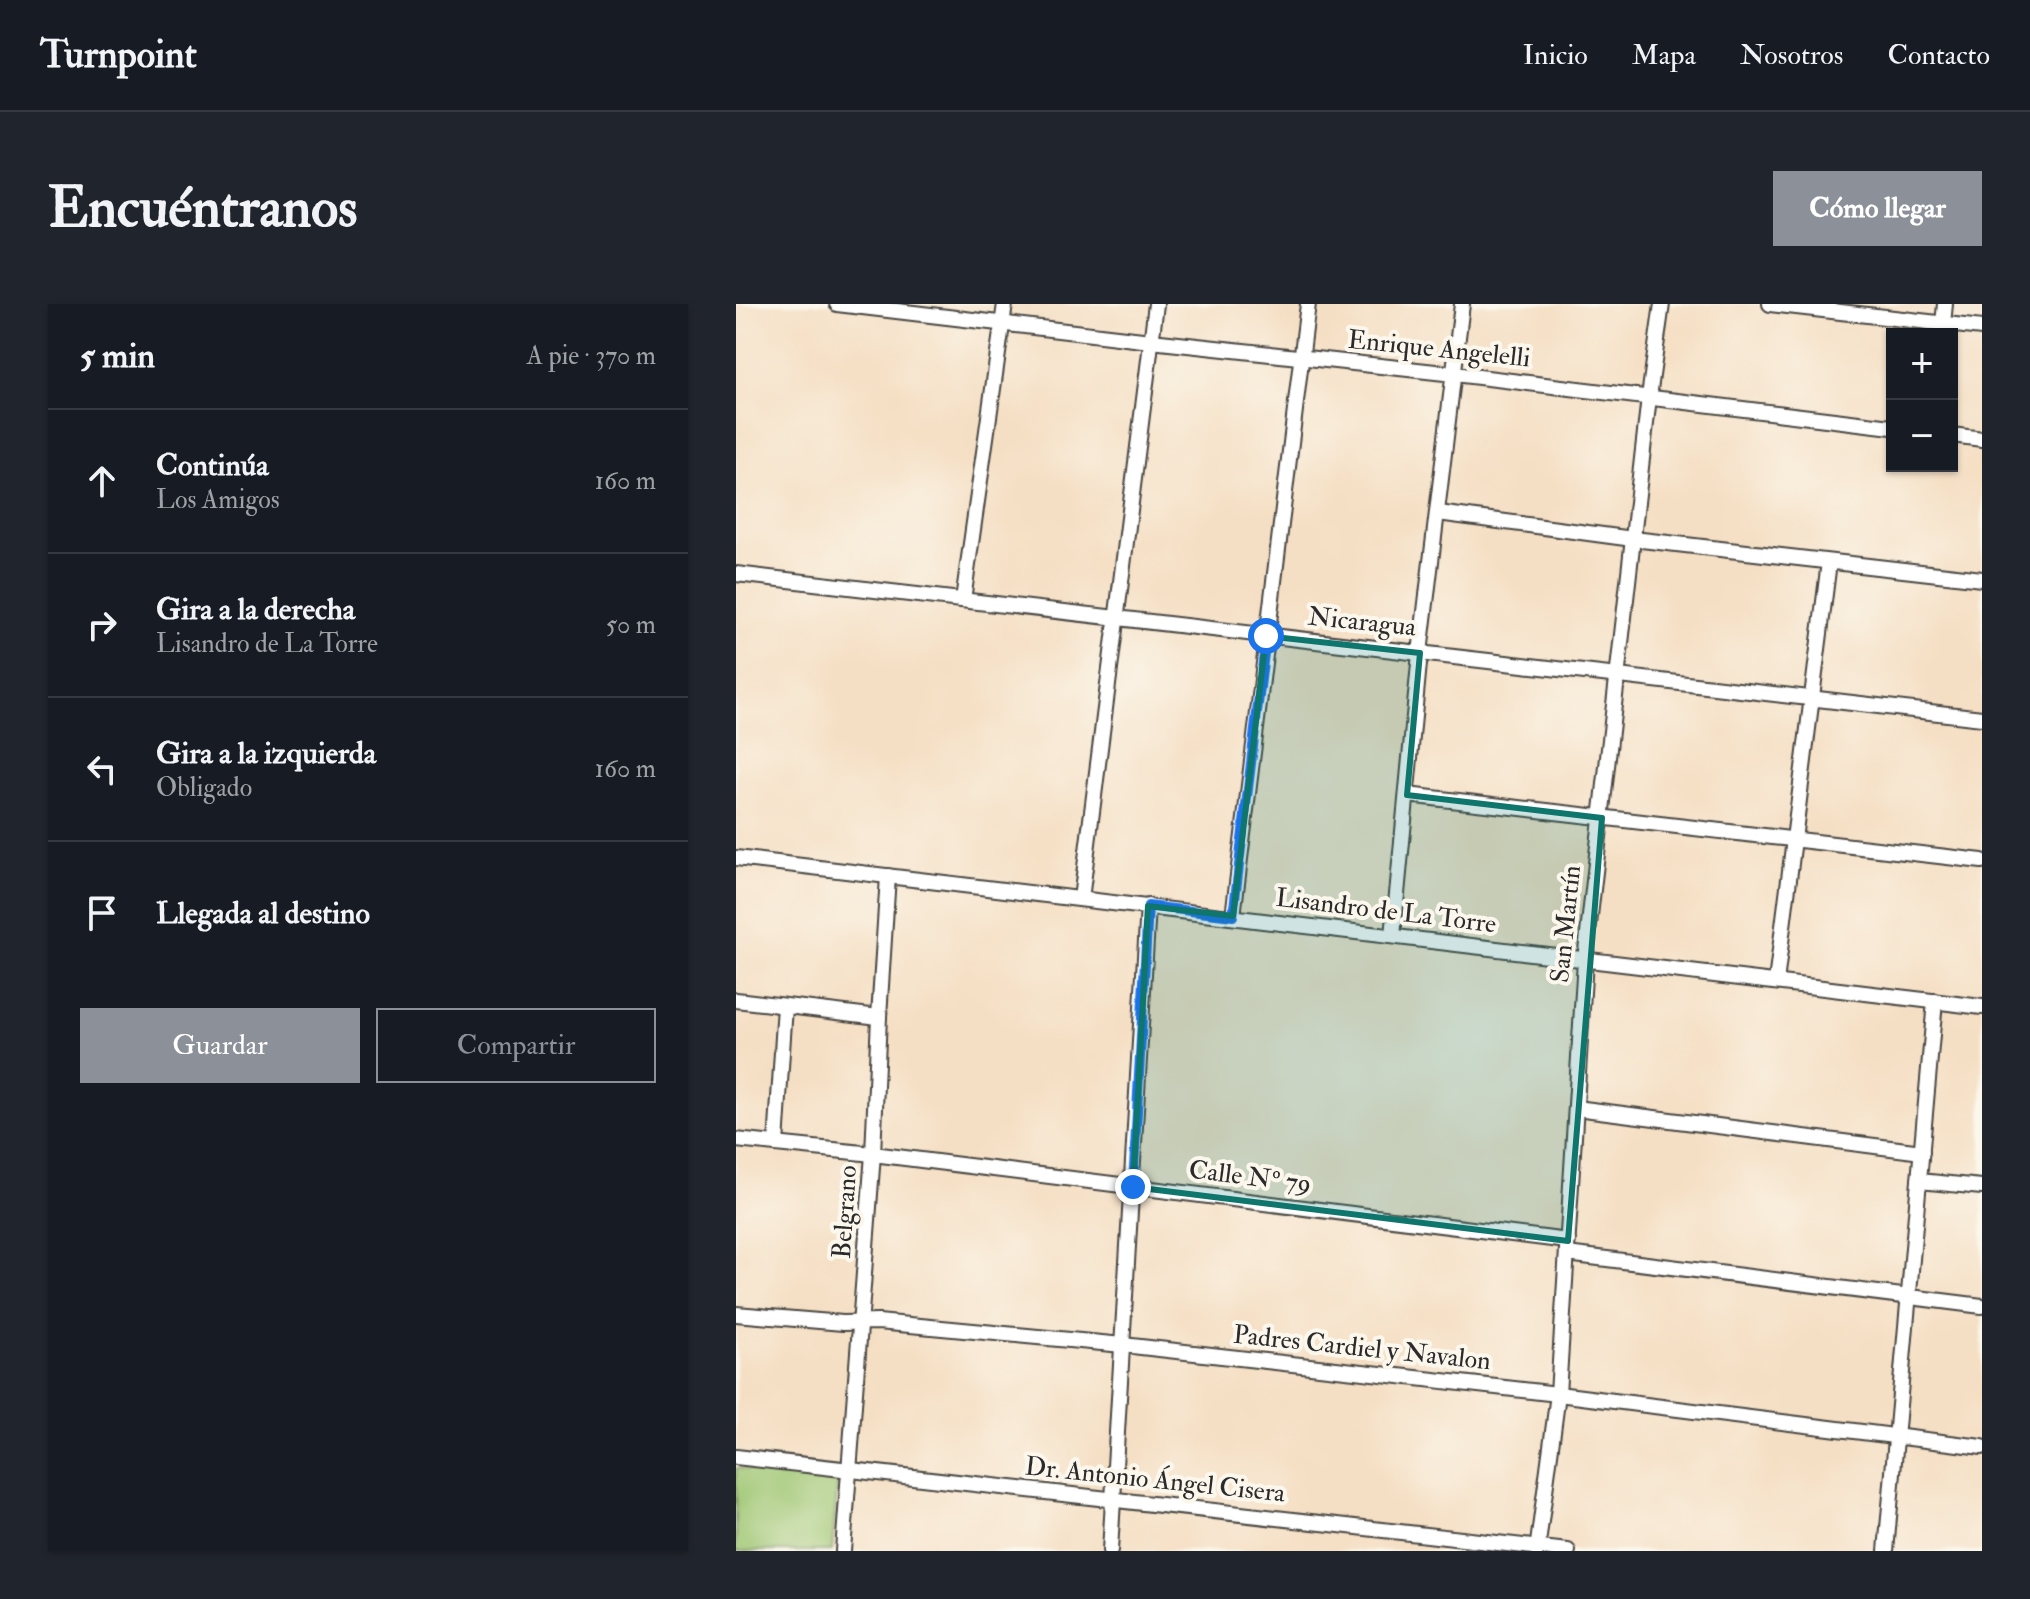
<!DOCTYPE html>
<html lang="es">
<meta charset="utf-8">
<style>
body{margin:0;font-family:"IM FELL Double Pica",serif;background:#20242c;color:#f1f3f6}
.controls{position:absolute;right:24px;top:24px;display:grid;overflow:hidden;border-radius:0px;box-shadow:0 2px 6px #0004}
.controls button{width:72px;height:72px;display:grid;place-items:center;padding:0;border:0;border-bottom:2px solid #363941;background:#171b24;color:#f1f3f6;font:40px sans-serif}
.stop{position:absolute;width:24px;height:24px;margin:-18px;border:6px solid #1a73e8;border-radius:50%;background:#fff}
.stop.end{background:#1a73e8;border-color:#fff;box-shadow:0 2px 8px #0008}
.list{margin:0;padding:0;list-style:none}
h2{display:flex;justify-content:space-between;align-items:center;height:104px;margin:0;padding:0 32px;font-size:34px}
h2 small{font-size:26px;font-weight:400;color:#9ea1a6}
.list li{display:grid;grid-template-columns:52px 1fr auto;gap:24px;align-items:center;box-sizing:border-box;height:144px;padding:0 32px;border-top:2px solid #363941}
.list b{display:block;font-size:30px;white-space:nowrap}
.list p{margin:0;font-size:26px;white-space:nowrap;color:#9ea1a6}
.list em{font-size:26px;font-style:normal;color:#9ea1a6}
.actions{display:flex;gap:16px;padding:24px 32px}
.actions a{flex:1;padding:18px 0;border:2px solid #8c9099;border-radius:0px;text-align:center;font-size:28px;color:#8c9099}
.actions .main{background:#8c9099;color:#fff}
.icon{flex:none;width:44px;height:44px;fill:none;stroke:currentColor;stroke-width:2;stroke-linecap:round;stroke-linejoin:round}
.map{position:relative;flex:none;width:1246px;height:1247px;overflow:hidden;border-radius:0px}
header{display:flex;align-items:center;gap:48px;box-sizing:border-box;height:112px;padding:0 40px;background:#171b24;border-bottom:2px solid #363941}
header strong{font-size:38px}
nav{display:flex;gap:44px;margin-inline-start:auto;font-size:28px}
.intro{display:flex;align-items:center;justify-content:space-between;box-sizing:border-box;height:192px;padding:0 48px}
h1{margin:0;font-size:56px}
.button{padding:20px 36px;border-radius:0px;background:#8c9099;color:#fff;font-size:28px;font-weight:700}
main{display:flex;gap:48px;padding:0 48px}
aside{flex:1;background:#171b24;border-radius:0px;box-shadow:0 2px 6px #0004}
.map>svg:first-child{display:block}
</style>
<header>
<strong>Turnpoint</strong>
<nav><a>Inicio</a><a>Mapa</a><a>Nosotros</a><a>Contacto</a></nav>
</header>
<div class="intro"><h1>Encuéntranos</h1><a class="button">Cómo llegar</a></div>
<main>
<aside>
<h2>5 min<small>A pie · 370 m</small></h2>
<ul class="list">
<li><svg class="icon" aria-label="ahead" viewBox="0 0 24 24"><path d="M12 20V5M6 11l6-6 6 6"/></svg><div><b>Continúa</b><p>Los Amigos</p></div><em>160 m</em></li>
<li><svg class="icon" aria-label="right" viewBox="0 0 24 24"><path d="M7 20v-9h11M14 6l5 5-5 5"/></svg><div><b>Gira a la derecha</b><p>Lisandro de La Torre</p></div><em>50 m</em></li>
<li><svg class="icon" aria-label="left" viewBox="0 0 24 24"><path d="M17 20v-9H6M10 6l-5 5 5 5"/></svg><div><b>Gira a la izquierda</b><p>Obligado</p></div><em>160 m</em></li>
<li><svg class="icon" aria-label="arrive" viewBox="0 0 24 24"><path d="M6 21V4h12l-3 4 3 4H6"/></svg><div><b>Llegada al destino</b></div></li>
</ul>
<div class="actions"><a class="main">Guardar</a><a>Compartir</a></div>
</aside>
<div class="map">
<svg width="1246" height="1247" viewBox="0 0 1246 1247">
<rect width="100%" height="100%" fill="#fbf7ec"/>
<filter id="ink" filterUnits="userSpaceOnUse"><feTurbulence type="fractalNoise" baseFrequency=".0125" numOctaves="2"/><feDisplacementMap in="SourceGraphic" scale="16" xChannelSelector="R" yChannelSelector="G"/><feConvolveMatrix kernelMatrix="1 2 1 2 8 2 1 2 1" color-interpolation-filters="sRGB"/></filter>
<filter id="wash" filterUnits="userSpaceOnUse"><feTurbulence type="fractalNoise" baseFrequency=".006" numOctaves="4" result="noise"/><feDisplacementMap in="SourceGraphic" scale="32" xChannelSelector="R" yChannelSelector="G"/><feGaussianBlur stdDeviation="1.8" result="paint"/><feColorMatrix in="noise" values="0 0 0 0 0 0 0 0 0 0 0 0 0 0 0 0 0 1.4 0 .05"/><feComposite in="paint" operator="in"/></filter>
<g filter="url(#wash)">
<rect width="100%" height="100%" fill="#f5dfc4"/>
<!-- green -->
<path fill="#9ec672" stroke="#64784e" stroke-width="2" d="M0,1164L102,1175L96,1247H0Z"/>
</g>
<g filter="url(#ink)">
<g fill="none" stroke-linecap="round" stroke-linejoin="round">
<!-- minor casing -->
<g stroke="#494642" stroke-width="18">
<g id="minor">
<path d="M101,0L415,37L718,70L1156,123"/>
<path d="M1034,0L1246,24"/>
<path d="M1207,20L1209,0"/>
<path d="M1216,131L1246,135"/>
<path d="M702,209L897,235L1246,275"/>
<path d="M0,270L1246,414"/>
<path d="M227,296L269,0"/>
<path d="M671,491L1246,557"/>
<path d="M0,554L1246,703"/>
<path d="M345,595L420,0"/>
<path d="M497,612L572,0"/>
<path d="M657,632L684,349L726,0"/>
<path d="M1040,678L1093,258"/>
<path d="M0,696L143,713"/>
<path d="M840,804L1186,848"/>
<path d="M0,836L137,850L832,937"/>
<path d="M40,840L49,702"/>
<path d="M1183,877L1246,883"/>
<path d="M831,950L1246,1002"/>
<path d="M0,1010L107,1019L142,1018L387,1041L822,1090L1246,1143"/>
<path d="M0,1153L832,1247"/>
<path d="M107,1247L137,850L143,713L152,572"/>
<path d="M374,1247L412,602"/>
<path d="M801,1247L822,1090L849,656L913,93L926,0"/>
<path d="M1150,1247L1199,697"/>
</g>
</g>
<!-- minor -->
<use href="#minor" stroke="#fff" stroke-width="14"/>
</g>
</g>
<g fill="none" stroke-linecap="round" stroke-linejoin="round" filter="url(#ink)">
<!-- route -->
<path stroke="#1a73e8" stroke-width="10" d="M397,883L412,602L497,612L530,332"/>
</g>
<!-- marked area -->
<path fill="#0f766e" fill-opacity="0.2" stroke="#0f766e" stroke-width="6" stroke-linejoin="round" d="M530,332L684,349L671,491L866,514L832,937L397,883L412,602L497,612Z"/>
<g text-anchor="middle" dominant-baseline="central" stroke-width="8" stroke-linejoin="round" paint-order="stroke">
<!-- street labels -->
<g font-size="26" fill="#2b2b2b" stroke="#fbf7ec">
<text transform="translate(703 45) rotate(6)">Enrique Angelelli</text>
<text transform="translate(626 318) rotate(6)">Nicaragua</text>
<text transform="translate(650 607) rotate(7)">Lisandro de La Torre</text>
<text transform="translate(830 620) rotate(-84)">San Martín</text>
<text transform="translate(514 873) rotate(7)">Calle Nº 79</text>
<text transform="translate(109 908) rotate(-86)">Belgrano</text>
<text transform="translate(626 1044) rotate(6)">Padres Cardiel y Navalon</text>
<text transform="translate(419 1176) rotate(6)">Dr. Antonio Ángel Cisera</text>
</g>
</g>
</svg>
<div class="controls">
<button>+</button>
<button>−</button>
</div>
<div class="stop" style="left:530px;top:332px"></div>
<div class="stop end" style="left:397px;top:883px"></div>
</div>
</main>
